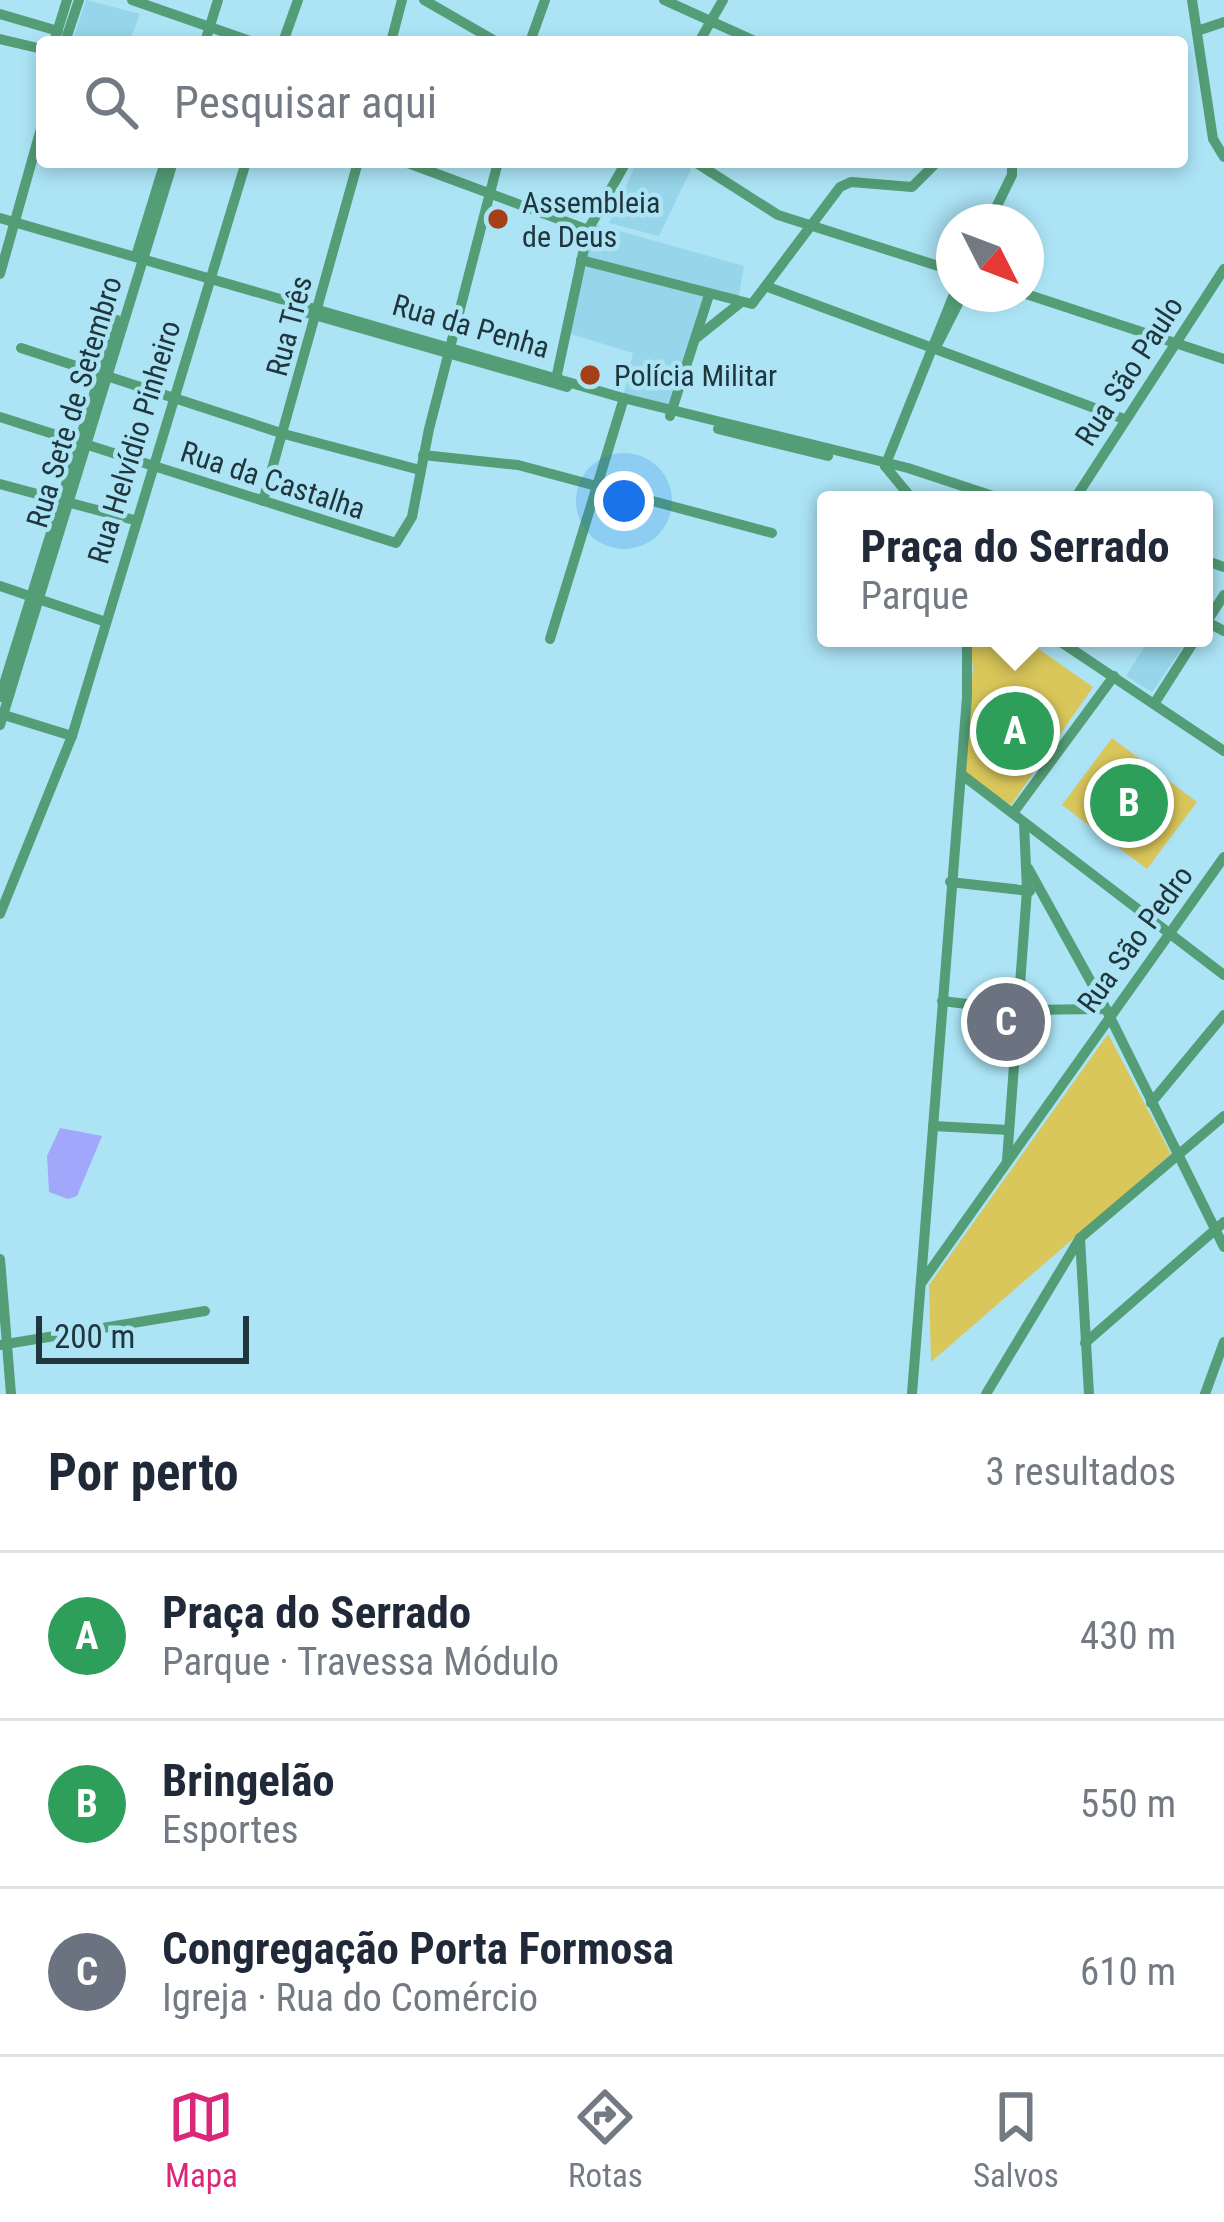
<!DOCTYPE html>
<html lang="pt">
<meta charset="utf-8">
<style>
body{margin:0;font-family:"Roboto Condensed",sans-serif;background:#f2f2f3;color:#1f2937}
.compass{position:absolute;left:936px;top:204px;width:108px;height:108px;border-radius:50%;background:#fff;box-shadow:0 6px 18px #0003;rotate:132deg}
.scale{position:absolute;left:36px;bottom:30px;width:213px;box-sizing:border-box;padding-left:12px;border:6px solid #20363d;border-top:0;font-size:33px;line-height:42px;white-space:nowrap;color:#20363d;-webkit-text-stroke:9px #ace4f6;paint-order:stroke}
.you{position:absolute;left:624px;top:501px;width:42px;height:42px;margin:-30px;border:9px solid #fff;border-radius:50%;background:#1a73e8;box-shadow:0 0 0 18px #1a73e833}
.badge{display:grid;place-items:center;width:78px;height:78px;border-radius:50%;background:#db2777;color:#fff;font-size:39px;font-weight:700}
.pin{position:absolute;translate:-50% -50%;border:6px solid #fff;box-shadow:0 3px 12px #0006}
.popup{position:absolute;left:817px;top:491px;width:396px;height:156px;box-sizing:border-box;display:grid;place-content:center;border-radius:12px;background:#fff;filter:drop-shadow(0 3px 9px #0005);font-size:39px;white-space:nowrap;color:#747a83}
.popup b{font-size:45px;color:#1f2937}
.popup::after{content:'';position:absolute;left:50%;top:100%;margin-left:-24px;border:24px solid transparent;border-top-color:#fff}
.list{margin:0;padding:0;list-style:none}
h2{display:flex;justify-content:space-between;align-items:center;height:156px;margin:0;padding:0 48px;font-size:51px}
h2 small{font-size:39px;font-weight:400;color:#747a83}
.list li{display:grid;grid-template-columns:78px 1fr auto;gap:36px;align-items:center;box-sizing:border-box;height:168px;padding:0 48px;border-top:3px solid #e0e1e3}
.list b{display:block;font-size:45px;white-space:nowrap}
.list p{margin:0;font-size:39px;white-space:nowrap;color:#747a83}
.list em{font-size:39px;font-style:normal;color:#747a83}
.icon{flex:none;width:66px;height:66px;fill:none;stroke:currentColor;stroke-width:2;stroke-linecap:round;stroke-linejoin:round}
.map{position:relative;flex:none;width:1224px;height:1394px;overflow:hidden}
.search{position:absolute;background:#fff;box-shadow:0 6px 18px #0003;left:36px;right:36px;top:36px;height:132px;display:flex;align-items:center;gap:30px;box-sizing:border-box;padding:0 42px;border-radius:12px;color:#747a83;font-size:45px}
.sheet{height:660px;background:#fff}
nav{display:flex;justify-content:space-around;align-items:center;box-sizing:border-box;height:168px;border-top:3px solid #e0e1e3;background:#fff;font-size:33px;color:#747a83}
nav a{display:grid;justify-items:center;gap:6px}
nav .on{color:#db2777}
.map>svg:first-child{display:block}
</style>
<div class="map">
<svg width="1224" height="1394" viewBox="0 0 1224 1394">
<rect width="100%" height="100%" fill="#ace4f6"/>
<!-- built -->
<g fill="#96d5ea">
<path d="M86,0L140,14L129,42H72Z"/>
<path d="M637,162H681L691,169L659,236L609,223Z"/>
<path d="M591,223L744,266L737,306L708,297L667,410L623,398L633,353L568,333Z"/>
<path d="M1150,638H1189L1152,692L1126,676Z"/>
</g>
<!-- green -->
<g fill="#dac75b">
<path d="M970,638H1023L1093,687L1011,805L963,774L973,669Z"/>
<path d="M1112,738L1197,802L1147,869L1062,805Z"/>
<path d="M1108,1034L1171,1154L931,1362L929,1285Z"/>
</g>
<!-- water -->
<path fill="#a1a8fc" d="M60,1128L102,1136L77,1196L68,1199L49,1192L47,1156Z"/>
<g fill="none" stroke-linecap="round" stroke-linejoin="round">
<!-- minor -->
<g stroke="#539d77" stroke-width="10">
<path d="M132,0L253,42"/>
<path d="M424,0L497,42"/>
<path d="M664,0L757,42"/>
<path d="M1192,0L1213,139L1224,157"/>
<path d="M0,14L58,31"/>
<path d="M1197,31L1224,22"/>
<path d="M0,39L42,49"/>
<path d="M54,42L67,0"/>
<path d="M65,42L79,0"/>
<path d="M205,42L218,0"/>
<path d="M283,42L298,0"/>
<path d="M391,42L402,0"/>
<path d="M530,42L545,0"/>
<path d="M699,42L723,0"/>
<path d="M405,162L588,230"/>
<path d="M695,162L778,215L954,271"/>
<path d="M0,218L623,398L908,468L1005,500"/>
<path d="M989,222L1012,175V162"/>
<path d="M136,256L165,162"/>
<path d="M581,260L752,304L840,187L851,182L912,187L937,162"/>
<path d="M0,274L42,125"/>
<path d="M768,287L1124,419"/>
<path d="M1026,294L1224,359"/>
<path d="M290,308L567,387"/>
<path d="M695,339L740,303"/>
<path d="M936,347L963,294"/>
<path d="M21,348L284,434L420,470"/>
<path d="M556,379L588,230L626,162"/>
<path d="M670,416L709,295"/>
<path d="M0,417L396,543L412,517L429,429L498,162"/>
<path d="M718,429L828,456"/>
<path d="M423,455L518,465L772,533"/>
<path d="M885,466L954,294"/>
<path d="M885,466L913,500"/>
<path d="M0,484L134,520"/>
<path d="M1074,500L1224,269"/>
<path d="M263,501L358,162"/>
<path d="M1204,560L1224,567"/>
<path d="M0,586L106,622"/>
<path d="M1207,622L1224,631"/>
<path d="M1204,626L1224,595"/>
<path d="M1055,638L1224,751"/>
<path d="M550,639L624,398"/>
<path d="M0,697L117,320"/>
<path d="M1154,704L1196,638"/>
<path d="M1,714L72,736"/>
<path d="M0,725L173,162"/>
<path d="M961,774L1224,975"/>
<path d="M1013,813L1114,676"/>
<path d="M1028,868L1106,1009L1224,1247"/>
<path d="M950,882L1030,891"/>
<path d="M0,914L72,736L246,162"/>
<path d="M942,1001L1017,1010L1106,1009"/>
<path d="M1151,1103L1224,1015"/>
<path d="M933,1126L1009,1130"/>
<path d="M1007,1160L1027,890L1024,823"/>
<path d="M1080,1238L1089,1394"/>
<path d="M0,1259L11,1394"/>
<path d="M922,1282L1224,857"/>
<path d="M1085,1343L1224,1222"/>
<path d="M0,1345L205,1311"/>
<path d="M912,1394L967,697V638"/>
<path d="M986,1394L1080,1238L1224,1116"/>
<path d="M1205,1394L1224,1342"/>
</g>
</g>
<!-- markers -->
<g fill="#a53f17" stroke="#ace4f6" stroke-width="4.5">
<circle cx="498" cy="219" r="12"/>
<circle cx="590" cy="375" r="12"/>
</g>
<g text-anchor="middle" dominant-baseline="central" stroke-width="9" stroke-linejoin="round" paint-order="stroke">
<!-- poi labels -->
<g font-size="30" fill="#20363d" stroke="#ace4f6" text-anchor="start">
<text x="522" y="202">Assembleia<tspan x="522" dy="34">de Deus</tspan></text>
<text x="614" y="375">Polícia Militar</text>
</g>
<!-- street labels -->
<g font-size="30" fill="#20363d" stroke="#ace4f6">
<text transform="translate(289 326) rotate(-75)">Rua Três</text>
<text transform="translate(471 326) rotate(16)">Rua da Penha</text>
<text transform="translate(1129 371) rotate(-57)">Rua São Paulo</text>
<text transform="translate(74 402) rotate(-73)">Rua Sete de Setembro</text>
<text transform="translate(134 442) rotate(-73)">Rua Helvídio Pinheiro</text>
<text transform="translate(273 480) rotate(18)">Rua da Castalha</text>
<text transform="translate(1135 939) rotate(-54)">Rua São Pedro</text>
</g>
</g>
</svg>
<svg class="compass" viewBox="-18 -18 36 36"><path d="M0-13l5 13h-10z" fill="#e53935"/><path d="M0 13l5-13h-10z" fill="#747a83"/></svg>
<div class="scale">200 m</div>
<div class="you"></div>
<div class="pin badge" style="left:1015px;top:731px;background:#2e9e5b">A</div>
<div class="popup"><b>Praça do Serrado</b>Parque</div>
<div class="pin badge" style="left:1129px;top:803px;background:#2e9e5b">B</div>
<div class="pin badge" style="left:1006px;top:1022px;background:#6b7280">C</div>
<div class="search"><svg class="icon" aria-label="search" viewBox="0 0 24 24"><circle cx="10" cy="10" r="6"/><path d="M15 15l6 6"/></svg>Pesquisar aqui</div>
</div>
<section class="sheet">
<h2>Por perto<small>3 resultados</small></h2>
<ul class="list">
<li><span class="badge" style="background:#2e9e5b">A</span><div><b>Praça do Serrado</b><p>Parque · Travessa Módulo</p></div><em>430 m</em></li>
<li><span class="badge" style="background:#2e9e5b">B</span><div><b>Bringelão</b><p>Esportes</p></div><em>550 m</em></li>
<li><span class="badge" style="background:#6b7280">C</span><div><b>Congregação Porta Formosa</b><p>Igreja · Rua do Comércio</p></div><em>610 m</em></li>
</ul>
</section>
<nav>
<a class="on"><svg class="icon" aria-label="map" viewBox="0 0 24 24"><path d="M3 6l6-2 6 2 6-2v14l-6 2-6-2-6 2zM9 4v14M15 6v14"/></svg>Mapa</a>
<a><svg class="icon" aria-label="directions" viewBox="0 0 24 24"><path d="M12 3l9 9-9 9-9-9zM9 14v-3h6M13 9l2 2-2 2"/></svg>Rotas</a>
<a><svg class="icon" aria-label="saved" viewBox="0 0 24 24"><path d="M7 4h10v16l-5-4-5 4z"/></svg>Salvos</a>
</nav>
